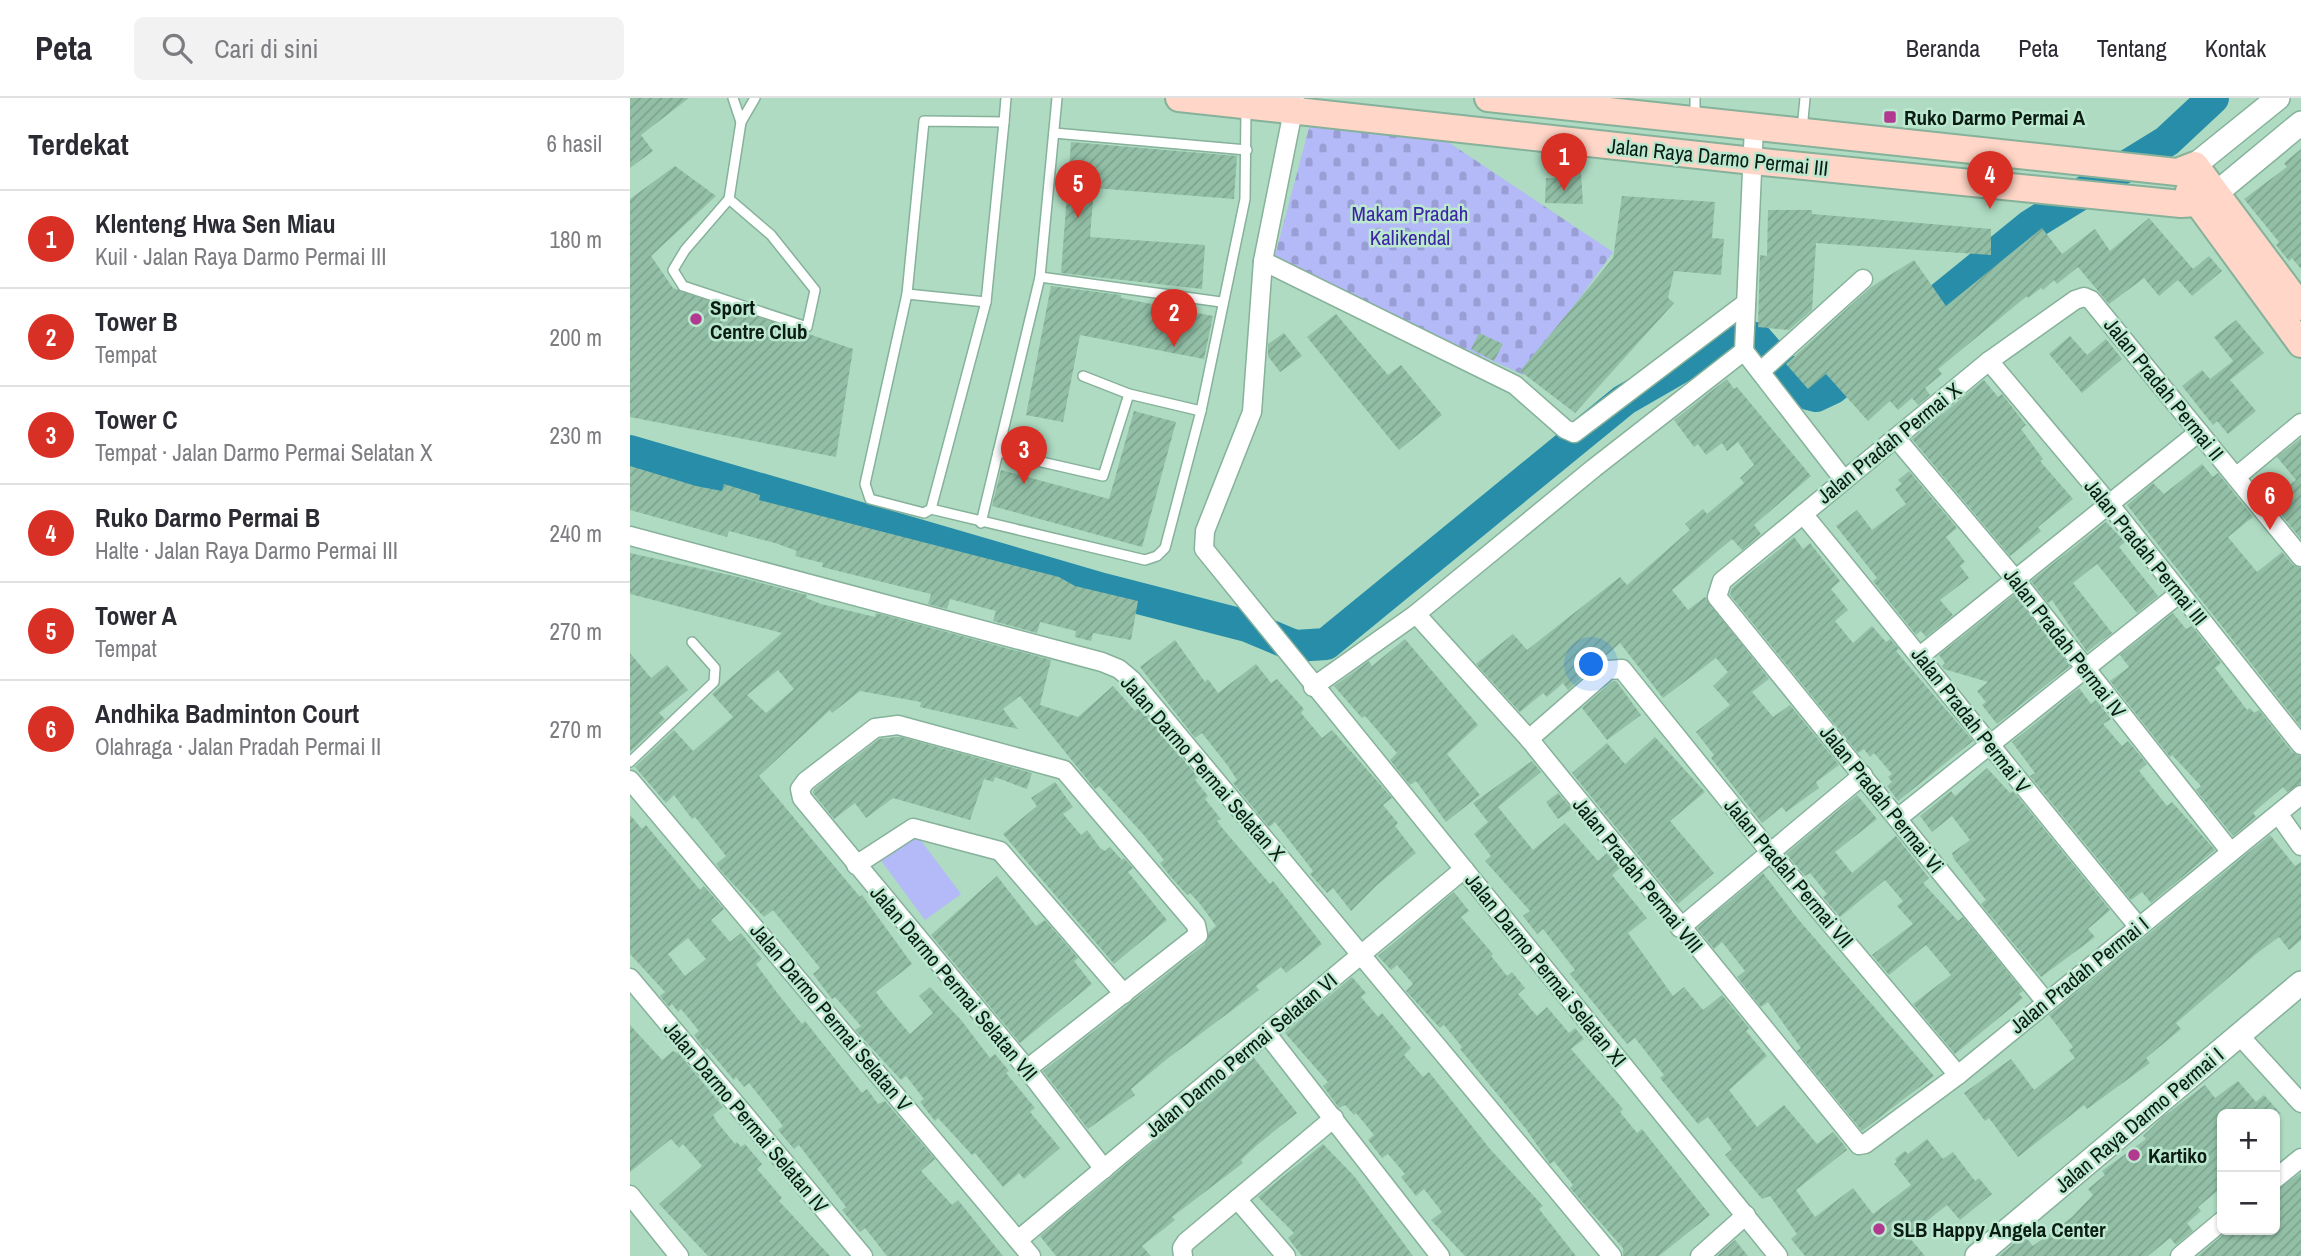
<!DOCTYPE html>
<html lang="id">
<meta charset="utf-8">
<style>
body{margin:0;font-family:"Archivo Narrow",sans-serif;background:#f2f2f3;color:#2b2b33}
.controls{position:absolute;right:21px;bottom:21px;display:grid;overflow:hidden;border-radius:10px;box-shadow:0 2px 5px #0004}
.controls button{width:63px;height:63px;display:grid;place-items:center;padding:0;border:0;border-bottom:2px solid #e1e1e2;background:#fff;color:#2b2b33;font:35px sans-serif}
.you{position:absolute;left:962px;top:567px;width:24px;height:24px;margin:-18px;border:5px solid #fff;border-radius:50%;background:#1a73e8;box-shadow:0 0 0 10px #1a73e833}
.badge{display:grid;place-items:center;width:46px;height:46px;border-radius:50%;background:#d93025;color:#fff;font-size:23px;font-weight:700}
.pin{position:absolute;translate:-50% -58px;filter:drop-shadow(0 2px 4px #0008)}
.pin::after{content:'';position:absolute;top:37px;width:24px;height:21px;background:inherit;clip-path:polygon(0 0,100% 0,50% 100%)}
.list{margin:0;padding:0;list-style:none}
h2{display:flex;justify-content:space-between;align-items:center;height:91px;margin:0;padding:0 28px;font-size:30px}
h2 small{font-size:23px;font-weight:400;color:#7c7c81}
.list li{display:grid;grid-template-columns:46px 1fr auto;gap:21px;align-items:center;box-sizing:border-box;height:98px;padding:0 28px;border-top:2px solid #e1e1e2}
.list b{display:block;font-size:26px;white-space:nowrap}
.list p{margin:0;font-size:23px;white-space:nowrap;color:#7c7c81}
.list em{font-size:23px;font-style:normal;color:#7c7c81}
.icon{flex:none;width:38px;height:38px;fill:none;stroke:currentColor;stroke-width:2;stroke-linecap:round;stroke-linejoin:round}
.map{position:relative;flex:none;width:1671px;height:1158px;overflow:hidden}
header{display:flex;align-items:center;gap:42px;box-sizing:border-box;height:98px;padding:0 35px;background:#fff;border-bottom:2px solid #e1e1e2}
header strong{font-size:33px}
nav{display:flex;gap:38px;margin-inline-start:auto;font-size:24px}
.search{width:490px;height:63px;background:#f2f2f3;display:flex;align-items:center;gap:18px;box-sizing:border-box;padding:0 24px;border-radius:10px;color:#7c7c81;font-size:26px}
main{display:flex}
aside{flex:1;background:#fff}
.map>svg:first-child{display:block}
</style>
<header>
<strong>Peta</strong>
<div class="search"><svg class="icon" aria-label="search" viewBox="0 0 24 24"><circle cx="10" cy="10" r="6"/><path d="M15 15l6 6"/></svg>Cari di sini</div>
<nav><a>Beranda</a><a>Peta</a><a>Tentang</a><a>Kontak</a></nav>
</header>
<main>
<aside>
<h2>Terdekat<small>6 hasil</small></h2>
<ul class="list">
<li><span class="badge">1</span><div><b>Klenteng Hwa Sen Miau</b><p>Kuil · Jalan Raya Darmo Permai III</p></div><em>180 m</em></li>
<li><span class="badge">2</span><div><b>Tower B</b><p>Tempat</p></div><em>200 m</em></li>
<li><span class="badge">3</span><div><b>Tower C</b><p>Tempat · Jalan Darmo Permai Selatan X</p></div><em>230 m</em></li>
<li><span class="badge">4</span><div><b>Ruko Darmo Permai B</b><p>Halte · Jalan Raya Darmo Permai III</p></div><em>240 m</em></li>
<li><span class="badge">5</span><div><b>Tower A</b><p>Tempat</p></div><em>270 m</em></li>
<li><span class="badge">6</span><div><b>Andhika Badminton Court</b><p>Olahraga · Jalan Pradah Permai II</p></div><em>270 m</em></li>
</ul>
</aside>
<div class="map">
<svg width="1671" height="1158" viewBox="0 0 1671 1158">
<defs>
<pattern id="cemetery-stones" width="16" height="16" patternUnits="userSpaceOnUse" patternTransform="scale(1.75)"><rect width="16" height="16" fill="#b4b9f8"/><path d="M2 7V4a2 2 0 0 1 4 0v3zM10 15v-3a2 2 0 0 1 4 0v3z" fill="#999ed4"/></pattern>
<pattern id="building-hatch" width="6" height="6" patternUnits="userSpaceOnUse" patternTransform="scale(1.75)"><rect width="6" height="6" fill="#92bfa6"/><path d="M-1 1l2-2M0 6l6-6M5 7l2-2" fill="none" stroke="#7da48e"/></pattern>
</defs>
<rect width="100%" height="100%" fill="#aedbc2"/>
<!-- cemetery -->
<path fill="url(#cemetery-stones)" d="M682,19L815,42L983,154L894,277L643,165Z"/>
<!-- green -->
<path fill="#b4b9f8" d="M286,736L331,796L295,822L250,761Z"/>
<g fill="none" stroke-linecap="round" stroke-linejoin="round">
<!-- river -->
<g stroke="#278da9" stroke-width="32">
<path d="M1279,226L1401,127L1537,43L1583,0"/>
<path d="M1126,240L1140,256"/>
<path d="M1156,272L1178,296L1186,298L1203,290L1239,260"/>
<path d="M0,353L473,491L617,528L665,548L696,546L994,302L1098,242"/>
</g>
</g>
<!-- building -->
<g fill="url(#building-hatch)" fill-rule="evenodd">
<path d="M0,0H59L11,37L23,53L0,70Z"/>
<path d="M441,44L607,58L604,101L464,90L460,139L575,147L572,191L431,175Z"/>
<path d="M1671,51V171L1662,160L1659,163L1646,147L1649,144L1614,101L1657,69L1654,65Z"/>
<path d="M926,60H950L953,106L915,105L916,80H925Z"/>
<path d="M45,68L86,98L21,158L43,190L223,251L206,359L0,319V101Z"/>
<path d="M992,98L1085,104L1082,140L1094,141L1091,177L1044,173L1038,200L1044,205L945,315L890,273L983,160Z"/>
<path d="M1138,112H1182V116L1361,131V157L1186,145L1182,212L1159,232L1128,229L1130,157L1137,158Z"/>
<path d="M1519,120L1563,171L1579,158L1592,173L1562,198L1548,182L1529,198L1514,180L1479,206L1448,169L1427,186L1424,182L1413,192L1411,190L1398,200L1397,198L1308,271L1312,276L1295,290L1300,297L1288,307L1282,300L1268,312L1260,303L1238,323L1196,276L1178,291L1156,266L1241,189L1284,162L1316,208L1412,130L1432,156L1465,131L1480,153Z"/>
<path d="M421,188L491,197V200L583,218L574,261L450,237L433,324L396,317Z"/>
<path d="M706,216L758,277L771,267L812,317L769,352L677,239Z"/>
<path d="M1606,222L1634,255L1600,282L1626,313L1598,336L1587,323L1583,327L1552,288L1572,272L1580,281L1603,263L1584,239Z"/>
<path d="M654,235L672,258L650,274L638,258V246Z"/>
<path d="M849,235L873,246L864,263L841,251Z"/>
<path d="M1440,238L1457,257L1476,241L1492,261L1452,295L1419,256Z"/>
<path d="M1097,281L1104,291L1107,289L1181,378L1124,427L1131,436L1112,452L1102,441L1042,492L1058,512L1075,499L1139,581L1122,594L1143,619L1160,607L1209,667L1186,684L1189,690L1156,714L1152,709L1132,725L1081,660L1084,657L1066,634L1100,607L1083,588L1098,574L1086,560L1033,600L990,545L938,592L933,585L917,599L913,595L890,614L846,566L883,536L897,552L990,479L997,487L1060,432L1055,426L1073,411L1077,416L1114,385L1110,380L1124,367L1108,344L1097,353L1092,345L1076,357L1068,346L1064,349L1044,322Z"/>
<path d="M1354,282L1368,299L1372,296L1396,327L1391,331L1413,361L1410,363L1443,401L1408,429L1411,433L1380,458L1282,341Z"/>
<path d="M504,313L546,324L512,449L362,408L371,372L479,401Z"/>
<path d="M1671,340V441L1640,403L1666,382L1647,359Z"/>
<path d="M1572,366L1583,379L1588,375L1623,419L1598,439L1627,474L1652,454L1663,467L1671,470V629L1497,407L1523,385L1534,396Z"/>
<path d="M0,368L66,388L92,393L94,386L130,397L129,402L429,479L445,488L508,503L501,542L463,535L461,543L445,539L446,533L410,524L407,535L363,523L366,513L320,501L317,511L298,506L301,496L192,469L193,465L165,458L167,453L145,445L99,433L97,439L0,412Z"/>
<path d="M1279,373L1327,430L1316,439L1335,464L1330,468L1339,480L1310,502L1323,517L1296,539L1291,533L1286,537L1243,483L1247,480L1206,428L1227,412L1242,432L1276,406L1265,391L1272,386L1268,382Z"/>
<path d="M1476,424L1495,444L1489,449L1528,498L1507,515L1467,466L1443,485L1482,535L1457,554L1422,502L1418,505L1401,483Z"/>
<path d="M1164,439L1173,451L1180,445L1210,483L1201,491L1218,512L1205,523L1223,545L1242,528L1256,544L1260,541L1269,551L1266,553L1343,643L1268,703L1257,688L1262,684L1258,679L1262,676L1244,655L1240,659L1234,651L1228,655L1100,497L1102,490Z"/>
<path d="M0,455L108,479L177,497L176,500L191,506L245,519L246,515L421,562L410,607L448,619L483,588L505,613L510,609L568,679L565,682L578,698L575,701L591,721L587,723L593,731L640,786L643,783L692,846L656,875L651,869L626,888L629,892L537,961L501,991L505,997L458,1031L413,973L575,846L579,834L586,828L570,806L560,795L557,797L540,778L530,765L534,762L513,736L469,688L465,691L390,598L373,611L388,631L290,609L291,604L230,593L202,615L200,612L129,678L230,799L232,797L282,866L246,894L253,904L280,936L303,915L289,898L300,889L331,922L360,960L365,956L379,973L376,975L405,1010L400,1014L430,1050L394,1081L389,1075L373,1089L345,1055L342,1057L308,1020L305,1023L290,1004L294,1001L276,978L271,982L225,932L231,928L205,899L202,901L183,876L190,870L143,812L134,819L92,774L86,766L96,758L65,719L62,721L44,697L36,705L5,669L44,632L63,653L103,619L82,596L152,535L0,496ZM148,572L164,591L136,615L117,597Z"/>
<path d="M1384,497L1440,568L1367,626L1352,607L1356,604L1347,593L1358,584L1314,571L1312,568L1315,565L1309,557Z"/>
<path d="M1543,515L1556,531L1562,528L1591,565L1585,570L1617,612L1620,610L1624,615L1629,612L1662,654L1671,658V686L1657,694L1653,689L1623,715L1626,719L1603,738L1566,692L1571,688L1542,657L1540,659L1480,583L1499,569L1490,557Z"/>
<path d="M775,541L848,627L817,656L850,697L816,724L786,683L780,687L760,662L767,655L735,618L732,620L704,588L739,563L742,568Z"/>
<path d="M545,542L575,584L578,581L588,595L626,566L641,585L647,581L674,611L671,615L692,640L702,632L762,700L753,707L768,725L765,728L786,755L747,787L721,813L703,790L697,795L680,776L683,773L645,724L639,729L603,685L607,682L598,668L572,635L565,640L510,569Z"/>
<path d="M0,555L21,580L37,567L58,592L29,615L35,621L0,654Z"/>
<path d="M983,583H986L1011,617L977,642L952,610Z"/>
<path d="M1449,590L1461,606L1466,602L1481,621L1473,626L1492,648L1498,643L1517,666L1509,673L1537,708L1542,704L1585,752L1521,805L1512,794L1501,802L1400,678L1405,675L1382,644Z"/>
<path d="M267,639H271L402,675L397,691L365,679L363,684L354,681L340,722L263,700L236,720L225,705L204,721L183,695L184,691L249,641Z"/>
<path d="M1025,639L1075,694L1040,723L1084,775L1048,806L942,675L977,645L995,666Z"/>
<path d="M902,663L911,674L868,709L903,752L935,725L968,763L977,755L990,770L982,777L1017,820L998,835L1043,898L1054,889L1073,912L1092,897L1119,930L1116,933L1137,958L1099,992L1127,1029L1154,1007L1187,1046L1203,1034L1214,1047L1217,1052L1166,1092L1185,1119L1223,1090L1243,1116L1281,1087L1264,1066L1267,1064L1265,1061L1275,1053L1278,1056L1297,1041L1313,1061L1323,1054L1345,1083L1349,1080L1362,1096L1330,1122L1317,1107L1278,1138L1295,1158H1175L1161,1141L1167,1136L1140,1098L1132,1101L1095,1057L1102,1051L1078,1019L1068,1026L1030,980L1034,977L1005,940L997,946L940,876L945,872L913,831L907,836L893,818L900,813L855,763L861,758L844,736L858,724L843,705Z"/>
<path d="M1357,670L1380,695L1383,693L1480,812L1458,831L1465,839L1411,879L1351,806L1356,802L1324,761L1322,755L1340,742L1322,718L1302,734L1290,718L1321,693L1325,698Z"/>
<path d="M425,684L443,709L433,716L451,737L457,732L470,750L475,753L480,749L492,762L494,760L503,770L498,774L537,822L484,866L373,736L407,708L401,700Z"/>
<path d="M928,695L942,711L928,721L916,704Z"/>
<path d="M1227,697L1247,721L1205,754L1222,775L1266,738L1299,780L1293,785L1328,823L1333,819L1393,893L1389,896L1393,900L1325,956L1283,906L1321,877L1296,847L1259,877L1242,857L1283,826L1267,808L1273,803L1255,782L1210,819L1193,799L1197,796L1180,775L1175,778L1156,756Z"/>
<path d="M0,717L12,731L16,727L70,792L74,788L94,811L81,822L100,844L111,835L132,861L126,866L148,896L172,926L175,923L232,995L237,991L248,1006L255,1003L305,1061L291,1073L322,1107L328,1102L373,1158H257L235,1130L230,1134L212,1112L216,1109L169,1047L164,1051L148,1032L153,1028L119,985L114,989L106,979L104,982L77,950L75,952L64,937L69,933L51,911L48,914L42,906L39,909L30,898L35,894L0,856ZM58,840L76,861L55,878L38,856Z"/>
<path d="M1640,737L1665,768L1671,764V842L1659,852L1649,839L1626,856L1546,925L1551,931L1516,960L1520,965L1457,1011L1454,1007L1388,1059L1359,1020L1355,1023L1334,995L1381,961L1404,992L1445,960L1439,952L1443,949L1419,917Z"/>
<path d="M1133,775L1168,821L1304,978L1232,1033L1167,953L1171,950L1138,904L1131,909L1107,879L1115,873L1092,844L1084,851L1067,830Z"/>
<path d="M367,778L406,828L415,822L448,860L444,863L462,886L390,945L301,837Z"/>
<path d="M824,794L839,813L831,819L863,856L861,858L877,878L882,874L895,890L888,896L907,918L917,909L939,935L945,930L954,941L941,951L993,1011L990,1014L1007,1035L1012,1031L1080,1117L1029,1158H993V1150L940,1090L943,1087L924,1063L920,1066L896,1031L830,951L832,949L814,927L810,930L776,893L783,886L767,867L761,872L748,858Z"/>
<path d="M722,879L736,895L731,899L748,919L752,915L781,950L774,957L793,979L799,974L860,1051L913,1108L909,1111L946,1158H835L801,1122L812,1114L794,1091L786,1098L771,1079L775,1076L758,1056L752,1060L738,1042L744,1037L726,1015L724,1017L715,1007L709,1010L693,988L698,984L655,935Z"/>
<path d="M0,927L32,962L43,953L49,956L93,1009L83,1017L87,1024L105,1046L107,1044L111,1049L115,1046L132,1066L127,1071L152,1100L149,1103L200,1158H78L29,1106L72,1068L53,1046L49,1050L41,1041L0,1074Z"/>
<path d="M624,960L667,1015L627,1047L611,1062L613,1065L542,1119L545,1122L512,1148L521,1158H426L410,1138Z"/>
<path d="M1608,983L1626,1004L1634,997L1651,1016H1592V1089L1568,1109L1571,1113L1557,1125L1563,1133L1546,1147L1540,1140L1518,1158H1369L1394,1137L1403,1148L1442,1119L1463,1097L1458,1091L1475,1077L1472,1073L1516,1041L1513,1038L1534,1018L1575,987L1585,1000Z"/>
<path d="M693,1046L724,1078L783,1158H672L658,1140L664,1135L628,1099Z"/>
<path d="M1671,1075V1158H1568L1599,1132H1645V1092Z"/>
<path d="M1105,1142L1118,1158H1087Z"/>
</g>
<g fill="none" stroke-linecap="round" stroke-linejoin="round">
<!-- service casing -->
<g stroke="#86b19a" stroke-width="12">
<g id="service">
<path d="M103,0L111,24"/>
<path d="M376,0L374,24L294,23L277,196L235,386L240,401L294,415L301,411L515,462L527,458L535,450L571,313L615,101L616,12"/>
<path d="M1065,19V0"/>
<path d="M1172,32L1175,0"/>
<path d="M424,35L617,52"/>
<path d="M99,101L141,137L185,192L177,229L53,188L43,172L55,152L99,101L111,24L125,0"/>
<path d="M410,179L591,204"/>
<path d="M277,196L356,204"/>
<path d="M453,278L499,296L571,313"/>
<path d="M368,354L473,378L499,296"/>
<path d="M301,411L356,204L374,24"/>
<path d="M351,425L410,179L427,0"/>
<path d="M0,664L84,584L85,570L62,544"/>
</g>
</g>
<!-- minor casing -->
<g stroke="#86b19a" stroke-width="21">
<g id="minor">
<path d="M665,3L633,163L622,314L575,433L574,451L1148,1158"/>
<path d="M633,163L885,287L935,331L944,335L1116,205"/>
<path d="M1114,253L1214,382"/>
<path d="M1359,263L1480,407L1671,647"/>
<path d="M1131,273L1233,181"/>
<path d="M1266,340L1385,481L1600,753"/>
<path d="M1606,379L1671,325"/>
<path d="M1173,416C1286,553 1395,692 1508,828"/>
<path d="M0,438L472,564L489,571L502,582L982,1158"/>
<path d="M786,516L899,641L1229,1047L1235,1046L1328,977L1671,697"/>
<path d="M1290,558L1569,334"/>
<path d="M683,589L786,516L964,370L1114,253L1124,29"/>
<path d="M899,641L978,572L992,571L1140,754L1328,977"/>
<path d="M0,682L401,1158"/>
<path d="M1649,717L1671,748"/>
<path d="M1268,720L1550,495"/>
<path d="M226,767L283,730L370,753L494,896"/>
<path d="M1050,830L1233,677"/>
<path d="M0,880L233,1158"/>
<path d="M1416,904L1087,499L1092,483L1359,263L1445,202L1454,199L1461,202L1671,459"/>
<path d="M637,936L810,1158"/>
<path d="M1609,937L1671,1005"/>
<path d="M397,971L568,837L566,827L434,672L268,627L245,630L176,683L170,691L172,700L397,971L474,1071"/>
<path d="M1645,1081L1671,1060"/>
<path d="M0,1097L49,1158"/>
<path d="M607,1101L656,1158"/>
<path d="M388,1142L834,771"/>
<path d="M553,1158L552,1150L556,1144L704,1020"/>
<path d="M1070,1158L1116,1117"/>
<path d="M1550,1158L1592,1123"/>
</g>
</g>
<!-- tertiary casing -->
<g stroke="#86b19a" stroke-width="26">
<g id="tertiary">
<path d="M1565,67L1648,0"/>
<path d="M1584,97L1671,25"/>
<path d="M1347,1158L1671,885"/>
</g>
</g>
<!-- secondary casing -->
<g stroke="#86b19a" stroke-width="30">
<g id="secondary">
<path d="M549,0L1123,63L1551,106L1567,105L1584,97"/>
<path d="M858,0L1547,74L1565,67L1671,209"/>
<path d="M1559,93L1671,246"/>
</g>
</g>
<!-- service -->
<use href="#service" stroke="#fff" stroke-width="9"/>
<!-- minor -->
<use href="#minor" stroke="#fff" stroke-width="18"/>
<!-- tertiary -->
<use href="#tertiary" stroke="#fff" stroke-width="23"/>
<!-- secondary -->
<use href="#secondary" stroke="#ffd6c7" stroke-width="26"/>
</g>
<!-- markers -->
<g fill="#b1398f" stroke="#bbe8cf" stroke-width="2.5">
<rect x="1253" y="12" width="14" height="14" rx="3.5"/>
<circle cx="66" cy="221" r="7"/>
<circle cx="1504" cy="1057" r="7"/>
<circle cx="1249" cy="1131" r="7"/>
</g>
<g text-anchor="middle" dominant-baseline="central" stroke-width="5" stroke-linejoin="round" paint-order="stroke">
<!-- poi labels -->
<g font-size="21" font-weight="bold" fill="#0b1c13" stroke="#bbe8cf" text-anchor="start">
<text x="1274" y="19">Ruko Darmo Permai A</text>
<text x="80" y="209">Sport<tspan x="80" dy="24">Centre Club</tspan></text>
<text x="1518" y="1057">Kartiko</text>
<text x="1263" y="1131">SLB Happy Angela Center</text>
</g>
<!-- street labels -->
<g font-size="21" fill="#0b1c13" stroke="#bbe8cf">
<text transform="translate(1088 59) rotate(6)">Jalan Raya Darmo Permai III</text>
<text transform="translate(1534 291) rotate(51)">Jalan Pradah Permai II</text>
<text transform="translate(1259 345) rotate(-39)">Jalan Pradah Permai X</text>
<text transform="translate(1516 454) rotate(51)">Jalan Pradah Permai III</text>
<text transform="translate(1435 545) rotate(52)">Jalan Pradah Permai IV</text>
<text transform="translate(1341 622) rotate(52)">Jalan Pradah Permai V</text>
<text transform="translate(573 670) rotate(49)">Jalan Darmo Permai Selatan X</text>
<text transform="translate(1252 701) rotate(51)">Jalan Pradah Permai Vi</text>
<text transform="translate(1159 775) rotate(50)">Jalan Pradah Permai VII</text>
<text transform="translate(1008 777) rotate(51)">Jalan Pradah Permai VIII</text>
<text transform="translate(916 872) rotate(51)">Jalan Darmo Permai Selatan XI</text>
<text transform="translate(1449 877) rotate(-39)">Jalan Pradah Permai I</text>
<text transform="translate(324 885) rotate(50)">Jalan Darmo Permai Selatan VII</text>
<text transform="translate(201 919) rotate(50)">Jalan Darmo Permai Selatan V</text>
<text transform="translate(611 957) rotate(-40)">Jalan Darmo Permai Selatan VI</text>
<text transform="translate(116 1019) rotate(50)">Jalan Darmo Permai Selatan IV</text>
<text transform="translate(1509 1022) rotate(-40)">Jalan Raya Darmo Permai I</text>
</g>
<!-- park labels -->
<g font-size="21" fill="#3b24a7" stroke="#bbe8cf">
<text x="780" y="115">Makam Pradah<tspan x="780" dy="24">Kalikendal</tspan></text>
</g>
</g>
</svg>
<div class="controls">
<button>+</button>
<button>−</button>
</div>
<div class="you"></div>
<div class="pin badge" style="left:934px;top:93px">1</div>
<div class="pin badge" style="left:544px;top:249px">2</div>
<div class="pin badge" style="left:394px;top:386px">3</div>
<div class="pin badge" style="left:1360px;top:111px">4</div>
<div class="pin badge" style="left:448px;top:120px">5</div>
<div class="pin badge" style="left:1640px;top:432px">6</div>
</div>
</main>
